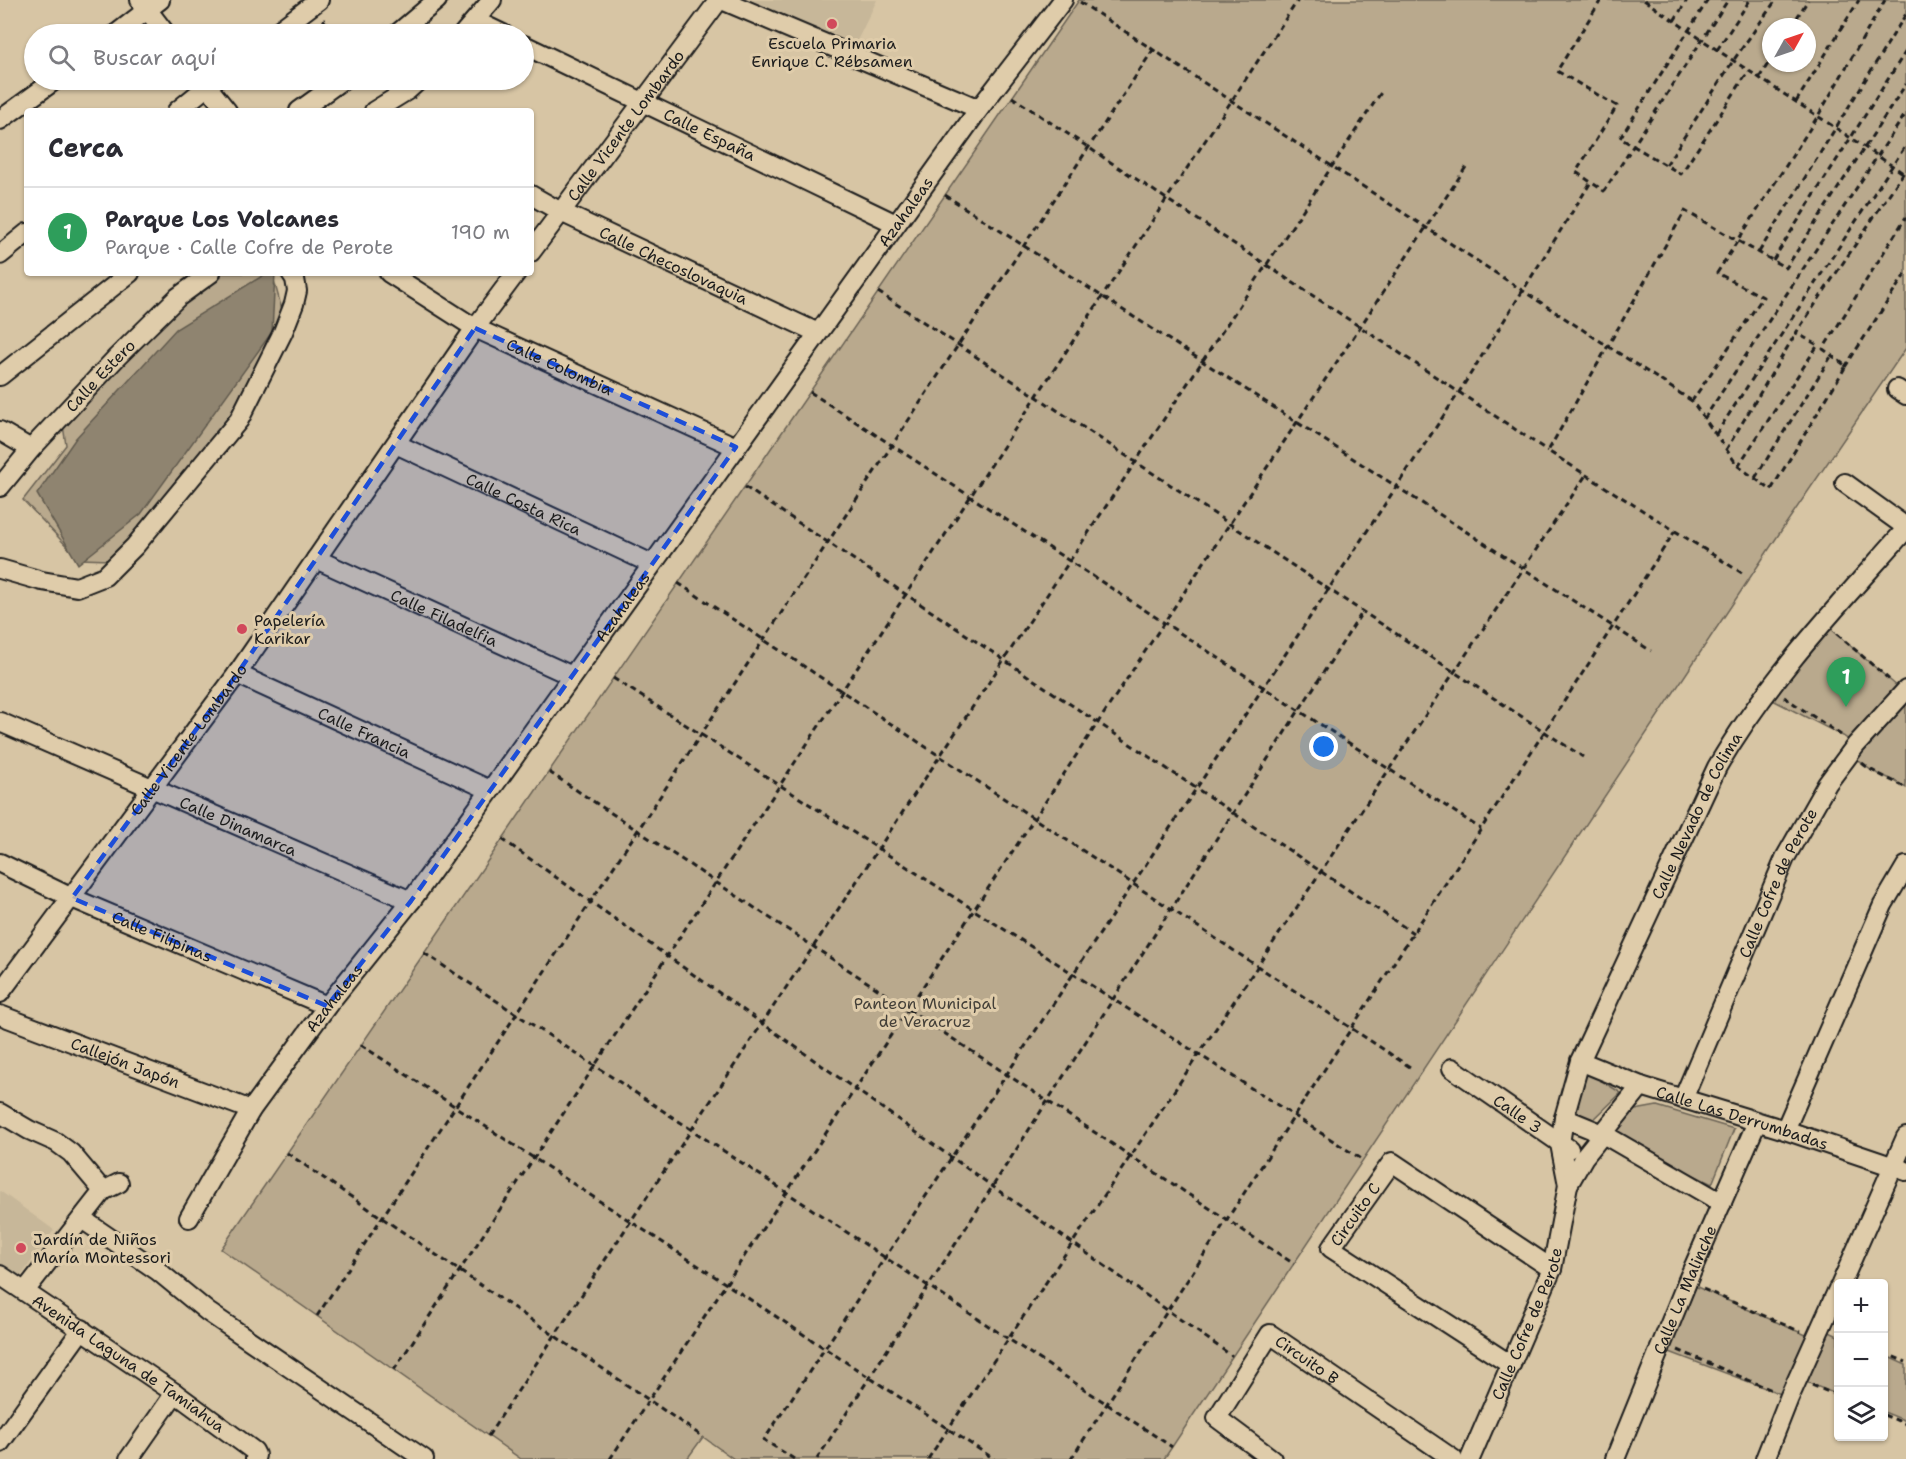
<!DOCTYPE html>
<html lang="es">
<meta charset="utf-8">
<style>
body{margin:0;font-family:"Shantell Sans",sans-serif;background:#f2f2f3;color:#2b2b33}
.controls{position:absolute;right:18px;bottom:18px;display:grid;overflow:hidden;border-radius:6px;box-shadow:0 2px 4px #0004}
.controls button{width:54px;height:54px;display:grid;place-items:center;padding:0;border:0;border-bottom:2px solid #e1e1e2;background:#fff;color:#2b2b33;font:30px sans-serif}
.compass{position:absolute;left:1762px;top:18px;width:54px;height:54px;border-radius:50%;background:#fff;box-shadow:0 2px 4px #0004;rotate:50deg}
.you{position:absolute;left:1324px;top:747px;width:21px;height:21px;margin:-15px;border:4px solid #fff;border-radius:50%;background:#1a73e8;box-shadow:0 0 0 9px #1a73e833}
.badge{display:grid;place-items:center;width:39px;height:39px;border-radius:50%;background:#111827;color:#fff;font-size:20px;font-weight:700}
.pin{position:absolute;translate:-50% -50px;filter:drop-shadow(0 2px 3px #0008)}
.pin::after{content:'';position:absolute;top:32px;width:21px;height:18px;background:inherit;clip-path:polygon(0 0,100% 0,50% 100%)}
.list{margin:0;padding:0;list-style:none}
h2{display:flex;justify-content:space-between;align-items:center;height:78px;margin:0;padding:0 24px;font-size:26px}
h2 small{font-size:20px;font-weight:400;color:#7c7c81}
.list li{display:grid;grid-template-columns:39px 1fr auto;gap:18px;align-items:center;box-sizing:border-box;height:90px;padding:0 24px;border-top:2px solid #e1e1e2}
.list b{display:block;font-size:22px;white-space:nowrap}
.list p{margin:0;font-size:20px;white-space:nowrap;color:#7c7c81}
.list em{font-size:20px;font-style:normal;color:#7c7c81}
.icon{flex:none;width:33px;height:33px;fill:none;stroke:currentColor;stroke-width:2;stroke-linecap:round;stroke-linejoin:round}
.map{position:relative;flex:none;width:1906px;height:1459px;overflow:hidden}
.search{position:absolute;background:#fff;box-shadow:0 2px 4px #0004;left:24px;top:24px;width:510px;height:66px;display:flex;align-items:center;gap:15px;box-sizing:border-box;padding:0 21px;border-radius:33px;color:#7c7c81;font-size:22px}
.panel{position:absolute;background:#fff;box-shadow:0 2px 4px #0004;left:24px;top:108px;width:510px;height:168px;border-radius:6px}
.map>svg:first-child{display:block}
</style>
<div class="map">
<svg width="1906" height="1459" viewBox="0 0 1906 1459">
<rect width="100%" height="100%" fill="#d7c5a4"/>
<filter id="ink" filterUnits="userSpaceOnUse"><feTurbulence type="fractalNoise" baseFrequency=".0167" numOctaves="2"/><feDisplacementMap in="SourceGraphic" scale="12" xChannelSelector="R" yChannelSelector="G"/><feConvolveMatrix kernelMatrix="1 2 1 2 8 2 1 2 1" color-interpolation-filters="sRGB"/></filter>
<g filter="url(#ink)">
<!-- built -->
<g fill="#c7b799">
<path d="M743,0H877L854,47Z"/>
<path d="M0,1191L54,1230L18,1280L0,1266Z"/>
</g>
<!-- green -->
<g fill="#b9a98d" stroke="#6a6254" stroke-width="1.5" fill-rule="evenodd">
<path d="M1079,0H1906V348L1783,528L1164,1459H734L703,1437L687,1459H521L221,1249ZM1771,27H1807V63H1771Z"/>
<path d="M205,273H272L285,321L269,372L111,560L79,559L23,500L66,445L62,419Z"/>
<path d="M1824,623L1906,694V788L1893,780L1872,771L1850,754L1856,745L1843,736L1763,695Z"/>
<path d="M1586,1071L1621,1093L1591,1122L1569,1113Z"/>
<path d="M1657,1106L1734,1129L1712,1184L1614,1136L1630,1111Z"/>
<path d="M1688,1283L1815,1339L1789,1397L1659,1348Z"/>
<path d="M1821,1328L1838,1336V1395L1799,1379Z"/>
<path d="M1884,1355L1906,1365V1421L1884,1412Z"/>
</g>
<!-- water -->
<path fill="#8f8470" stroke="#615a4e" stroke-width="1.5" d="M267,273H275L272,332L141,514L78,564L37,494L76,438L176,329Z"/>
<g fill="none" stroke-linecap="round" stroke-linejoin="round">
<!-- street casing -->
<g stroke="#1c1c1c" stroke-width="22">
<g id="street">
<path d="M140,0L166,34"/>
<path d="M722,0L979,109"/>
<path d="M476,21L503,34"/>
<path d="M116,34L160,0"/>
<path d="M274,34L319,0"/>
<path d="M397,34L437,0"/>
<path d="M463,34L492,0"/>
<path id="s1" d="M524,45L896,224"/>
<path d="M202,80L227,111"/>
<path d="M177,111L215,80"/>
<path d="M299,111L342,80"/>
<path d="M374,111L408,90L419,80"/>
<path d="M0,120L55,80"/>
<path id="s2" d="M531,195L561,212L818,333"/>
<path id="s3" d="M531,252L719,0"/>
<path d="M0,255L27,233"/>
<path id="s4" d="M389,273L475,328L736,447"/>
<path d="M0,376L130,273"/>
<path d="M1897,389L1906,395"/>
<path d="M0,431L31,449"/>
<path id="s5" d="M396,444L652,564"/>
<path d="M1845,483L1906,527"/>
<path id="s6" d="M0,487L31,449L117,357L178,297L211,273"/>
<path id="s7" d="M316,559L572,676"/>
<path d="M0,569L42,581L77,587L105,576L135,546L239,420L283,332L294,304L297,291L295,279L291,273"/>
<path id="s8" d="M237,674L490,790"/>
<path id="s9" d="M0,722L411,901"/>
<path id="s10" d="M0,863L72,898L327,1006"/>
<path id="s11" d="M0,993L237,674L475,328L516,273"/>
<path id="s12" d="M0,1015L251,1110"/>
<path id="s13" d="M1580,1061L1641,1086L1785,1130L1906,1171"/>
<path id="s14" d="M1452,1068L1569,1149"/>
<path id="s15" d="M1683,1099L1785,858L1827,784L1856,745L1906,690"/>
<path d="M0,1113L29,1130L56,1142L71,1153L103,1191"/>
<path d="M1564,1118L1603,1134L1722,1203"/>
<path d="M1785,1130L1883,905L1906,866"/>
<path id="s16" d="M1568,1185L1560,1144L1564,1118L1580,1061L1717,767C1768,679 1839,605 1906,529"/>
<path id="s17" d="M189,1218L251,1110L327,1006L411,901L979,109L1063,0"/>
<path d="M82,1219L158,1271L208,1312L424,1459"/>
<path id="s18" d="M0,1275L175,1393L254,1451L256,1455L255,1459"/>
<path d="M1841,1284L1906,1137"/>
<path d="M25,1291L103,1191L119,1183"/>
<path id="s19" d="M1511,1365L1331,1248L1392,1162L1552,1269"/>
<path d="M0,1443L82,1329"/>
<path d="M129,1459L175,1393"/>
<path id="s20" d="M1272,1459L1217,1418L1270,1334L1453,1459"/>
<path id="s21" d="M1470,1459L1552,1269L1568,1185L1584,1157L1641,1086"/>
<path id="s22" d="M1615,1459L1687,1282L1757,1122"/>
<path d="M1765,1459L1789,1398L1838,1289"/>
</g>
</g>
<!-- path -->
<g stroke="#1c1c1c" stroke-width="3" stroke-dasharray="6 4.5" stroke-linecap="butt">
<path d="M1601,0L1557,71L1617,106L1576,172L1604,191L1728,0"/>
<path d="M1644,0C1730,60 1819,116 1906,175"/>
<path d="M1708,0L1620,138L1681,174L1748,72"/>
<path d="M1885,0L1818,116L1717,273L1763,297L1692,401L1738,466L1771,490L1846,366L1823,349L1906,217"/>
<path d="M1080,2L1692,401"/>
<path d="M323,19L333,34"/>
<path d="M1674,21L1687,0"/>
<path d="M1791,27L1808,0"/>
<path d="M1717,50L1750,0"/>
<path d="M1759,78L1771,59"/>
<path d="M1012,97L1548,451"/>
<path d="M1796,102L1859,0"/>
<path d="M1666,165L1733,61L1776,0"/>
<path d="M945,195L1651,651"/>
<path d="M1759,252L1906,14"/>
<path d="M1773,260L1906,51"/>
<path d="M878,292L1583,757"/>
<path d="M1845,367L1906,273"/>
<path d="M810,392L1481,829"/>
<path d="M1704,419L1906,113"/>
<path d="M1716,434L1906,145"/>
<path d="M1726,450L1796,333"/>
<path d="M1738,466L1818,345L1796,333L1906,169"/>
<path d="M1755,478L1832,355"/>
<path d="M745,487L1413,933"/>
<path d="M1742,573L1548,451L1685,211L1786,268L1906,84"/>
<path d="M678,583L1410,1067"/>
<path d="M1837,634L1891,681"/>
<path d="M613,678L1363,1160"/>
<path d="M1784,697L1841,735"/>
<path d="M1862,763C1875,774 1891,779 1906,788"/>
<path d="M549,772L1294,1264"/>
<path d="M502,839L1232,1356"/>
<path d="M424,953L1172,1447"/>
<path d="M361,1045L994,1459"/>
<path d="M287,1153L703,1437"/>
<path d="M1703,1289L1801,1332"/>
<path d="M317,1316L1153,50"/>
<path d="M1678,1350L1774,1391"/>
<path d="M1884,1353L1906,1362"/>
<path d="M394,1370L1298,0"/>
<path d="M1812,1385L1838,1396"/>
<path d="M1884,1415L1906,1424"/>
<path d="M488,1436L1382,91"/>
<path d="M610,1459L1466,167"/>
<path d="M794,1459L764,1440L1456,397L1591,182"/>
<path d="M817,1459L1363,611"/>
<path d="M928,1459L1586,475"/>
<path d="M1071,1459L1675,531"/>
</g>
<!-- street -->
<use href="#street" stroke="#dfccaa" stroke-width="18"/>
</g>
</g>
<!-- marked area -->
<path fill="#1d4ed8" fill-opacity="0.2" stroke="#1d4ed8" stroke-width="4.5" stroke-dasharray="12 8" stroke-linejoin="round" d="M475,328L736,447L411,901L327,1006L72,898L237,674Z"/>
<!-- markers -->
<g fill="#d1495b" stroke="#dfccaa" stroke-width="2">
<circle cx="832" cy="24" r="6"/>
<circle cx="242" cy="629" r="6"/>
<circle cx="21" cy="1248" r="6"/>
</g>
<g text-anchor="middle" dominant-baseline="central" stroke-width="6" stroke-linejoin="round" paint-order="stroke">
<!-- poi labels -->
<g font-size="16" fill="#1c1c1c" stroke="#dfccaa" text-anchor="start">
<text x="832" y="43" text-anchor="middle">Escuela Primaria<tspan x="832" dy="18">Enrique C. Rébsamen</tspan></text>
<text x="254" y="620">Papelería<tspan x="254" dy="18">Karikar</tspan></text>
<text x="33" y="1239">Jardín de Niños<tspan x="33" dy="18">María Montessori</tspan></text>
</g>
<!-- street labels -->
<g font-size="16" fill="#1c1c1c" stroke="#dfccaa">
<text stroke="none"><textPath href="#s3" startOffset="158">Calle Vicente Lombardo</textPath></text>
<text stroke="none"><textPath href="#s1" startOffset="206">Calle España</textPath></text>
<text stroke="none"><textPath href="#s17" startOffset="1236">Azahaleas</textPath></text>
<text stroke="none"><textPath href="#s2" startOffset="159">Calle Checoslovaquia</textPath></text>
<text stroke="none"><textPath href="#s4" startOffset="195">Calle Colombia</textPath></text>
<text stroke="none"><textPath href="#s6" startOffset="150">Calle Estero</textPath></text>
<text stroke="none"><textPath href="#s5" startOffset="141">Calle Costa Rica</textPath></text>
<text stroke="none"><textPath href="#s17" startOffset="750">Azahaleas</textPath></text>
<text stroke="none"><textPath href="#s7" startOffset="141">Calle Filadelfia</textPath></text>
<text stroke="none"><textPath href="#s8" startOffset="140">Calle Francia</textPath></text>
<text stroke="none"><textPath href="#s11" startOffset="316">Calle Vicente Lombardo</textPath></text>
<text stroke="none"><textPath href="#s16" startOffset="399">Calle Nevado de Colima</textPath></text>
<text stroke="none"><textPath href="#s9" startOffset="260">Calle Dinamarca</textPath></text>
<text stroke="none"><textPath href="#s15" startOffset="236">Calle Cofre de Perote</textPath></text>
<text stroke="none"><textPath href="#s10" startOffset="178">Calle Filipinas</textPath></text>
<text stroke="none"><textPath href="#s17" startOffset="264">Azahaleas</textPath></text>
<text stroke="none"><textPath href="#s12" startOffset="134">Callejón Japón</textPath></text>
<text stroke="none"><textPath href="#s14" startOffset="80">Calle 3</textPath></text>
<text stroke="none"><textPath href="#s13" startOffset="172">Calle Las Derrumbadas</textPath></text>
<text stroke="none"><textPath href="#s19" startOffset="256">Circuito C</textPath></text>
<text stroke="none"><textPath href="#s22" startOffset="183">Calle La Malinche</textPath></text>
<text stroke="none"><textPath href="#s21" startOffset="147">Calle Cofre de Perote</textPath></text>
<text stroke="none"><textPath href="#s20" startOffset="213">Circuito B</textPath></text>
<text stroke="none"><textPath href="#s18" startOffset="156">Avenida Laguna de Tamiahua</textPath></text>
</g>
<!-- park labels -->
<g font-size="16" fill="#433f38" stroke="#dfccaa">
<text x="925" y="1003">Panteon Municipal<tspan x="925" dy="18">de Veracruz</tspan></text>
</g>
</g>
</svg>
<div class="controls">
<button>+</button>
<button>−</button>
<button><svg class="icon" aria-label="layers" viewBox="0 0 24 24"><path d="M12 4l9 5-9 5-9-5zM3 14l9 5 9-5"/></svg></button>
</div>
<svg class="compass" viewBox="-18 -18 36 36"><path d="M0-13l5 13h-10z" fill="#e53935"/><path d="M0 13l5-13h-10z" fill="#7c7c81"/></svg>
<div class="you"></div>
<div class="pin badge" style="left:1846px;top:707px;background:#2e9e5b">1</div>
<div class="search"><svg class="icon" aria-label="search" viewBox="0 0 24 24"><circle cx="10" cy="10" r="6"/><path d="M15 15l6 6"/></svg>Buscar aquí</div>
<section class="panel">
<h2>Cerca<small></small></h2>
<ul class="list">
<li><span class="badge" style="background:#2e9e5b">1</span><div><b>Parque Los Volcanes</b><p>Parque · Calle Cofre de Perote</p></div><em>190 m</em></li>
</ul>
</section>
</div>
